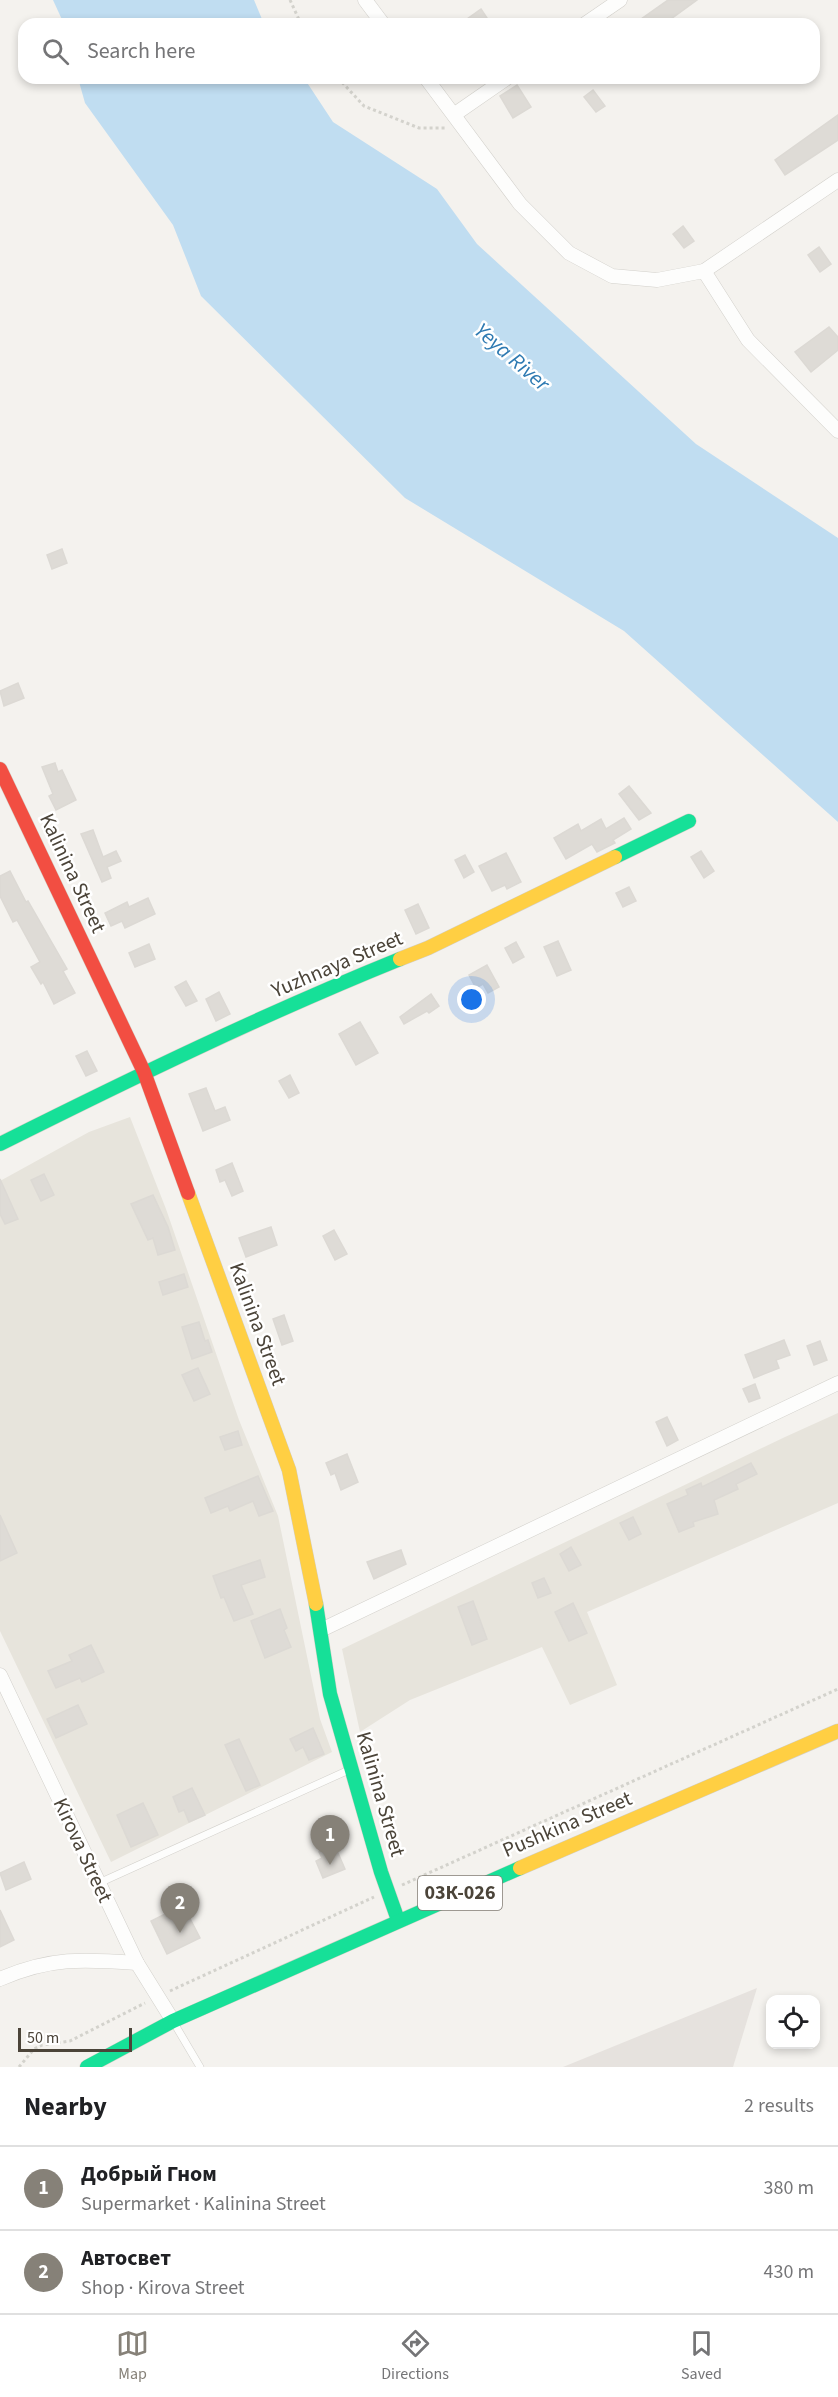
<!DOCTYPE html>
<meta charset="utf-8">
<style>
body{margin:0;font-family:"Source Sans 3",sans-serif;background:#f2f2f2;color:#202124}
.controls{position:absolute;right:18px;bottom:18px;display:grid;overflow:hidden;border-radius:12px;box-shadow:0 3px 9px #0003}
.controls button{width:54px;height:54px;display:grid;place-items:center;padding:0;border:0;border-bottom:2px solid #e0e0e0;background:#fff;color:#202124;font:30px sans-serif}
.scale{position:absolute;left:18px;bottom:15px;width:114px;box-sizing:border-box;padding-left:6px;border:3px solid #4b4439;border-top:0;font-size:16px;line-height:21px;white-space:nowrap;color:#4b4439;-webkit-text-stroke:4px #fff;paint-order:stroke}
.you{position:absolute;left:472px;top:1000px;width:21px;height:21px;margin:-15px;border:4px solid #fff;border-radius:50%;background:#1a73e8;box-shadow:0 0 0 9px #1a73e833}
.badge{display:grid;place-items:center;width:39px;height:39px;border-radius:50%;background:#868178;color:#fff;font-size:20px;font-weight:700}
.pin{position:absolute;translate:-50% -50px;filter:drop-shadow(0 2px 3px #0008)}
.pin::after{content:'';position:absolute;top:32px;width:21px;height:18px;background:inherit;clip-path:polygon(0 0,100% 0,50% 100%)}
.list{margin:0;padding:0;list-style:none}
h2{display:flex;justify-content:space-between;align-items:center;height:78px;margin:0;padding:0 24px;font-size:26px}
h2 small{font-size:20px;font-weight:400;color:#757577}
.list li{display:grid;grid-template-columns:39px 1fr auto;gap:18px;align-items:center;box-sizing:border-box;height:84px;padding:0 24px;border-top:2px solid #e0e0e0}
.list b{display:block;font-size:22px;white-space:nowrap}
.list p{margin:0;font-size:20px;white-space:nowrap;color:#757577}
.list em{font-size:20px;font-style:normal;color:#757577}
.icon{flex:none;width:33px;height:33px;fill:none;stroke:currentColor;stroke-width:2;stroke-linecap:round;stroke-linejoin:round}
.map{position:relative;flex:none;width:838px;height:2067px;overflow:hidden}
.search{position:absolute;background:#fff;box-shadow:0 3px 9px #0003;left:18px;right:18px;top:18px;height:66px;display:flex;align-items:center;gap:15px;box-sizing:border-box;padding:0 21px;border-radius:18px;color:#757577;font-size:22px}
.sheet{height:246px;background:#fff}
nav{display:flex;justify-content:space-around;align-items:center;box-sizing:border-box;height:84px;border-top:2px solid #e0e0e0;background:#fff;font-size:16px;color:#757577}
nav a{display:grid;justify-items:center;gap:3px}
nav .on{color:#868178}
.map>svg:first-child{display:block}
</style>
<div class="map">
<svg width="838" height="2067" viewBox="0 0 838 2067">
<rect width="100%" height="100%" fill="#f4f2ee"/>
<!-- residential -->
<g fill="#e7e4dc">
<path d="M130,1117L166,1209L239,1420L278,1516L320,1719L332,1752L111,1862L0,1631V1181L89,1132Z"/>
<path d="M838,1413V1503L587,1612L617,1685L570,1705L542,1647L410,1700L360,1732L342,1649L785,1437Z"/>
</g>
<!-- industrial -->
<path fill="#e6e2de" d="M757,1988L733,2067H563Z"/>
<!-- water -->
<g fill="#c0ddf1">
<path d="M53,0H254L264,24H64Z"/>
<path d="M78,78H304L333,122L437,189L477,244L696,444L838,538V822L624,631L405,498L201,296L173,225L85,103Z"/>
</g>
<!-- building -->
<g fill="#dedbd6" stroke="#dcd9d4" stroke-width="1.5">
<path d="M668,0H697L664,24H634Z"/>
<path d="M481,9L491,24H460Z"/>
<path d="M517,85L531,107L513,118L500,96Z"/>
<path d="M593,90L605,106L596,112L584,97Z"/>
<path d="M838,115V140L785,175L775,160Z"/>
<path d="M683,226L694,241L684,248L673,234Z"/>
<path d="M819,247L831,264L820,272L808,255Z"/>
<path d="M829,327L838,337V350L811,372L795,352Z"/>
<path d="M62,549L67,563L52,569L47,555Z"/>
<path d="M18,683L24,698L4,706L0,691Z"/>
<path d="M55,763L58,772L62,770L76,800L56,810L49,796L53,794L42,767Z"/>
<path d="M629,786L651,813L639,820L619,794Z"/>
<path d="M624,818L631,829L613,840L615,843L597,852L592,844L566,859L554,838L578,824L581,831L601,819L606,829Z"/>
<path d="M93,830L103,857L116,851L121,861L107,867L111,878L102,882L81,834Z"/>
<path d="M701,851L714,871L704,878L691,857Z"/>
<path d="M506,853L521,882L507,889L505,885L492,891L479,866Z"/>
<path d="M465,855L474,872L464,878L455,860Z"/>
<path d="M10,871L26,902L28,901L67,969L63,971L75,993L54,1004L43,982L41,984L31,967L40,962L17,920L13,922L0,896V876Z"/>
<path d="M629,887L636,901L623,907L616,893Z"/>
<path d="M148,898L155,914L125,928L122,921L111,926L105,913L127,902L129,907Z"/>
<path d="M418,904L429,928L416,934L405,910Z"/>
<path d="M558,941L571,970L557,976L544,947Z"/>
<path d="M516,942L524,957L513,963L505,948Z"/>
<path d="M149,944L155,959L135,967L129,953Z"/>
<path d="M487,965L499,987L488,993L483,984L476,988L469,975Z"/>
<path d="M186,981L197,1001L186,1006L175,987Z"/>
<path d="M219,992L230,1014L216,1021L206,999Z"/>
<path d="M431,994L439,1006L429,1013L427,1011L404,1024L400,1017Z"/>
<path d="M360,1022L378,1053L356,1065L339,1034Z"/>
<path d="M87,1051L97,1071L86,1076L76,1056Z"/>
<path d="M290,1075L299,1093L289,1098L279,1081Z"/>
<path d="M206,1088L215,1111L225,1107L230,1120L203,1131L189,1094Z"/>
<path d="M232,1163L243,1191L232,1196L225,1180L220,1182L216,1170Z"/>
<path d="M44,1174L54,1195L41,1201L31,1180Z"/>
<path d="M0,1179L18,1219L5,1224L0,1214Z"/>
<path d="M153,1195L168,1227L175,1250L158,1255L153,1238L148,1240L131,1204Z"/>
<path d="M271,1227L277,1245L246,1257L239,1238Z"/>
<path d="M334,1230L347,1254L335,1260L323,1236Z"/>
<path d="M184,1274L188,1287L163,1295L159,1282Z"/>
<path d="M284,1315L293,1341L282,1345L273,1319Z"/>
<path d="M199,1322L205,1341L208,1340L212,1352L192,1359L182,1327Z"/>
<path d="M784,1340L790,1355L776,1360L779,1368L754,1378L745,1355Z"/>
<path d="M820,1341L827,1360L814,1365L807,1346Z"/>
<path d="M198,1368L210,1394L194,1401L182,1375Z"/>
<path d="M755,1384L760,1398L749,1402L743,1389Z"/>
<path d="M667,1417L678,1440L667,1446L656,1422Z"/>
<path d="M238,1431L242,1445L225,1450L220,1437Z"/>
<path d="M347,1454L358,1482L341,1490L335,1473L331,1475L326,1463Z"/>
<path d="M751,1463L757,1474L736,1484L738,1489L714,1500L718,1514L693,1522L694,1526L679,1532L667,1504L688,1495L686,1490L701,1483L702,1487Z"/>
<path d="M258,1476L273,1511L259,1516L253,1501L230,1511L228,1506L211,1513L205,1498Z"/>
<path d="M0,1515L17,1553L0,1561Z"/>
<path d="M633,1517L641,1534L629,1540L620,1523Z"/>
<path d="M571,1547L581,1565L569,1571L560,1554Z"/>
<path d="M401,1550L406,1564L374,1579L367,1562Z"/>
<path d="M260,1560L265,1577L241,1585L253,1614L234,1621L224,1597L221,1598L213,1576Z"/>
<path d="M544,1578L551,1593L538,1598L532,1583Z"/>
<path d="M473,1601L487,1639L472,1645L458,1607Z"/>
<path d="M573,1603L587,1633L569,1641L555,1612Z"/>
<path d="M280,1609L287,1628L284,1630L291,1647L265,1658L251,1621Z"/>
<path d="M91,1645L104,1672L82,1682L80,1678L56,1688L48,1671L72,1661L69,1655Z"/>
<path d="M78,1705L87,1724L56,1738L47,1719Z"/>
<path d="M313,1728L324,1754L309,1760L303,1747L296,1751L290,1739Z"/>
<path d="M239,1739L260,1785L246,1791L225,1745Z"/>
<path d="M192,1788L205,1815L189,1822L184,1810L179,1812L173,1797Z"/>
<path d="M143,1803L158,1835L131,1847L117,1815Z"/>
<path d="M335,1846L345,1869L323,1878L316,1861L322,1858L319,1852Z"/>
<path d="M24,1862L31,1879L6,1890L0,1873Z"/>
<path d="M183,1905L200,1938L167,1954L151,1921Z"/>
<path d="M0,1910L14,1940L0,1947Z"/>
</g>
<g fill="none" stroke-linecap="round" stroke-linejoin="round">
<!-- lane casing -->
<g stroke="#d2d0cb" stroke-width="8">
<g id="lane">
<path d="M99,1883L351,1769"/>
<path d="M174,2023L200,2067"/>
</g>
</g>
<!-- street casing -->
<g stroke="#d2d0cb" stroke-width="15">
<g id="street">
<path d="M365,0L383,24"/>
<path d="M585,24L620,0"/>
<path d="M426,78L520,204L569,253L612,276L657,280L704,271L748,340L838,431"/>
<path d="M455,114L507,78"/>
<path d="M704,271L838,180"/>
<path d="M321,1630L838,1383"/>
<path d="M0,1675L137,1963L173,2021"/>
<path d="M0,1979C50,1957 84,1959 137,1963"/>
</g>
</g>
<!-- fast casing -->
<g stroke="#d3cfc5" stroke-width="15">
<g id="fast">
<path d="M615,857L689,821"/>
<path d="M0,1144C132,1078 264,1014 400,959"/>
<path d="M316,1604L330,1694L381,1872L398,1920"/>
<path d="M87,2067L173,2021L520,1868"/>
</g>
</g>
<!-- slow casing -->
<g stroke="#d3cfc5" stroke-width="15">
<g id="slow">
<path d="M400,959L428,948L615,857"/>
<path d="M188,1193L289,1470L316,1604"/>
<path d="M520,1868L838,1731"/>
</g>
</g>
<!-- jam casing -->
<g stroke="#d3cfc5" stroke-width="15">
<path id="jam" d="M0,769L144,1072L188,1193"/>
</g>
<!-- path -->
<g stroke="#d3d2cc" stroke-width="3" stroke-dasharray="3 3" stroke-linecap="butt">
<path d="M290,0L301,24"/>
<path d="M338,78L364,106L419,128H445"/>
<path d="M402,1885L838,1689"/>
<path d="M170,1991L374,1897"/>
<path d="M19,2067L34,2049L42,2045L70,2041L145,2003"/>
</g>
<!-- lane -->
<use href="#lane" stroke="#fdfdfc" stroke-width="7"/>
<!-- street -->
<use href="#street" stroke="#fdfdfc" stroke-width="14"/>
<!-- fast -->
<use href="#fast" stroke="#16e098" stroke-width="14"/>
<!-- slow -->
<use href="#slow" stroke="#ffcf43" stroke-width="14"/>
<!-- jam -->
<use href="#jam" stroke="#f24e42" stroke-width="14"/>
</g>
<g text-anchor="middle" dominant-baseline="central" stroke-width="5" stroke-linejoin="round" paint-order="stroke">
<!-- shield labels -->
<rect fill="#fff" stroke="#817c74" stroke-width="1.5" x="418" y="1876" width="84" height="34" rx="4.5"/>
<g font-size="20" font-weight="bold" fill="#4b4439">
<text x="460" y="1893">03К-026</text>
</g>
<!-- street labels -->
<g font-size="21" fill="#4b4439" stroke="#fff">
<text transform="translate(73 873) rotate(65)">Kalinina Street</text>
<text transform="translate(337 964) rotate(-23)">Yuzhnaya Street</text>
<text transform="translate(258 1324) rotate(70)">Kalinina Street</text>
<text transform="translate(381 1794) rotate(74)">Kalinina Street</text>
<text transform="translate(567 1824) rotate(-23)">Pushkina Street</text>
<text transform="translate(83 1850) rotate(65)">Kirova Street</text>
</g>
<!-- water labels -->
<g font-size="22" font-style="italic" fill="#2e7ab2" stroke="#fff">
<text transform="translate(512 357) rotate(41)">Yeya River</text>
</g>
</g>
</svg>
<div class="controls">
<button><svg class="icon" aria-label="locate" viewBox="0 0 24 24"><circle cx="12" cy="12" r="6"/><path d="M12 2v4M12 18v4M2 12h4M18 12h4"/></svg></button>
</div>
<div class="scale">50 m</div>
<div class="you"></div>
<div class="pin badge" style="left:330px;top:1865px">1</div>
<div class="pin badge" style="left:180px;top:1933px">2</div>
<div class="search"><svg class="icon" aria-label="search" viewBox="0 0 24 24"><circle cx="10" cy="10" r="6"/><path d="M15 15l6 6"/></svg>Search here</div>
</div>
<section class="sheet">
<h2>Nearby<small>2 results</small></h2>
<ul class="list">
<li><span class="badge">1</span><div><b>Добрый Гном</b><p>Supermarket · Kalinina Street</p></div><em>380 m</em></li>
<li><span class="badge">2</span><div><b>Автосвет</b><p>Shop · Kirova Street</p></div><em>430 m</em></li>
</ul>
</section>
<nav>
<a class="on"><svg class="icon" aria-label="map" viewBox="0 0 24 24"><path d="M3 6l6-2 6 2 6-2v14l-6 2-6-2-6 2zM9 4v14M15 6v14"/></svg>Map</a>
<a><svg class="icon" aria-label="directions" viewBox="0 0 24 24"><path d="M12 3l9 9-9 9-9-9zM9 14v-3h6M13 9l2 2-2 2"/></svg>Directions</a>
<a><svg class="icon" aria-label="saved" viewBox="0 0 24 24"><path d="M7 4h10v16l-5-4-5 4z"/></svg>Saved</a>
</nav>
